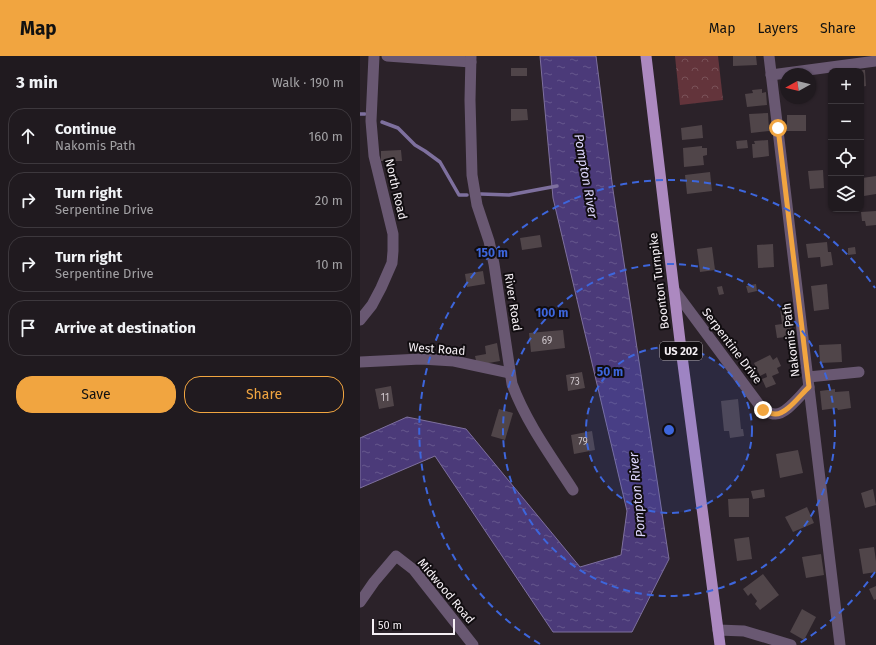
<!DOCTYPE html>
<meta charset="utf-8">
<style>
body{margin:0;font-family:"Fira Sans",sans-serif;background:#2d272c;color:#f1f3f6}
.controls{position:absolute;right:12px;top:12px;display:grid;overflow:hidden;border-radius:8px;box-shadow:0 1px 3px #0004}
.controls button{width:36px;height:36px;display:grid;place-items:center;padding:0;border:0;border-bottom:1px solid #3d383d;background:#201a1f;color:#f1f3f6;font:20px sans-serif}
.compass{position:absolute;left:420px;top:12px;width:36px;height:36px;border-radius:50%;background:#201a1f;box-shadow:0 1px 3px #0004;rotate:262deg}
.scale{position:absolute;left:12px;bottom:10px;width:83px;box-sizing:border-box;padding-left:4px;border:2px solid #f5eff4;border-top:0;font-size:11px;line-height:14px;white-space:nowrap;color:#f5eff4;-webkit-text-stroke:3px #110d10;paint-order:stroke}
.stop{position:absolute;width:12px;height:12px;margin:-9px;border:3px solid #f1a540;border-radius:50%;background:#fff}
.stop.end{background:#f1a540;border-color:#fff;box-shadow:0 1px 4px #0008}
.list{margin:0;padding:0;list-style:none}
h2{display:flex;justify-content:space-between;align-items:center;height:52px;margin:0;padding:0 16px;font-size:17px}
h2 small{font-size:13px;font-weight:400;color:#a2a1a4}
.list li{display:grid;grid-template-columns:26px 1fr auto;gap:12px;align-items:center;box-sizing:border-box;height:56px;margin:0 8px 8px;padding:0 8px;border:1px solid #3d383d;border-radius:16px}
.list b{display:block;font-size:15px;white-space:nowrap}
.list p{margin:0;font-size:13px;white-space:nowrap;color:#a2a1a4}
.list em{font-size:13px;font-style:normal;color:#a2a1a4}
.actions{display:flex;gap:8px;padding:12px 16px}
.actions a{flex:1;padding:9px 0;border:1px solid #f1a540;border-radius:16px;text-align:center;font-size:14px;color:#f1a540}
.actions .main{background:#f1a540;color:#111}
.icon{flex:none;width:22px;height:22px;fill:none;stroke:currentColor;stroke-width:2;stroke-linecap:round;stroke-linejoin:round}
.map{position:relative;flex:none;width:516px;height:589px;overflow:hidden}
header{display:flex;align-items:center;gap:24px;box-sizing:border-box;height:56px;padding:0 20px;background:#f1a540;color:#111}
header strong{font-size:19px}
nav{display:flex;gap:22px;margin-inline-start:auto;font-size:14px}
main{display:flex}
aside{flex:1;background:#201a1f}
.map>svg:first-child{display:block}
</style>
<header>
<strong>Map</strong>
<nav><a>Map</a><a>Layers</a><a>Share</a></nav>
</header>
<main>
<aside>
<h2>3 min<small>Walk · 190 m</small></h2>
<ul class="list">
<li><svg class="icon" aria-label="ahead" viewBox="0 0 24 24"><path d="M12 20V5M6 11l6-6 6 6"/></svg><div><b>Continue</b><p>Nakomis Path</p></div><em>160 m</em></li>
<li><svg class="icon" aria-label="right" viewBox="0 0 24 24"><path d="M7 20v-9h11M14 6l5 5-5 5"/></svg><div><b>Turn right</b><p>Serpentine Drive</p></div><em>20 m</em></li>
<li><svg class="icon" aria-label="right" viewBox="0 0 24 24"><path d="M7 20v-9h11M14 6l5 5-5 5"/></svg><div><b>Turn right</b><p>Serpentine Drive</p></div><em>10 m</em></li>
<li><svg class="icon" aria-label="arrive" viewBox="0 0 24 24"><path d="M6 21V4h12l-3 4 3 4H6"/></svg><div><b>Arrive at destination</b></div></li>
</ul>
<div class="actions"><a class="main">Save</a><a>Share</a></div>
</aside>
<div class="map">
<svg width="516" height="589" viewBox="0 0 516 589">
<defs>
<pattern id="forest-crowns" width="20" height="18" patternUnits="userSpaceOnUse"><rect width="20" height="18" fill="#63343b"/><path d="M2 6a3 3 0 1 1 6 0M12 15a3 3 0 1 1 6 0" fill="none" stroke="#7a5258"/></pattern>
<pattern id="water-ripples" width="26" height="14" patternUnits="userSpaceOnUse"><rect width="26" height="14" fill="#4b3a79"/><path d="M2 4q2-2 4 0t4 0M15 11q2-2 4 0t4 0" fill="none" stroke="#66578d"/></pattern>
</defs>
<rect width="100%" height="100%" fill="#2b2229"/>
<!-- forest -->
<path fill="url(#forest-crowns)" d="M315,0H358L363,44L320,49Z"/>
<!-- water -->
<path fill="url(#water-ripples)" stroke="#7e709e" d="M180,0H236L253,134L309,503L272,576H193L75,400L0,432V382L47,361L106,373L220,511L261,499L267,455L193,142Z"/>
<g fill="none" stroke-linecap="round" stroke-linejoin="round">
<!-- stream -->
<g stroke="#7e709e" stroke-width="3.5">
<path d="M0,58H5"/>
<path d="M22,66L38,72L55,89L65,95L80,106L99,139H107"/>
<path d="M121,138L149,139L197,130"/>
</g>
</g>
<!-- building -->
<g fill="#504549">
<path d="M373,0H396L397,9L373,10Z"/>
<rect x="151" y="12" width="16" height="8"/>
<path d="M501,14H505L506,30L501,31Z"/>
<path d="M402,33V37L406,36L407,49L387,51L385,38L393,37L392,34Z"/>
<path d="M151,53H167L168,64L151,65Z"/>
<path d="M408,57L409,75L391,77L389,58Z"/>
<rect x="427" y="59" width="19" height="16"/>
<path d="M342,69L343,82L322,84L321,72Z"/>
<path d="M387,84L388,92L377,93L376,85Z"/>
<path d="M408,84L409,100L393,102L392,88H395L394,85Z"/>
<path d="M342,90V92H347V99L343,100L344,109L324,111L323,92Z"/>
<path d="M41,94L42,105H21V95Z"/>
<path d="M463,114L464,132L450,133L448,115Z"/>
<path d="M350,116L352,135L327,138L325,119Z"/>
<path d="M516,120V138L504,140L502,122Z"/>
<path d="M516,155V169L506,170L505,165H502L501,156Z"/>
<path d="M180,179L182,191L162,194L160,182Z"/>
<path d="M467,186L468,196H471L473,209L461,211L460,201L448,202L446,188Z"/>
<path d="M413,188L414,211L398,212L397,189Z"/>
<path d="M352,191L355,214L340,216L337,193Z"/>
<path d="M495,191L496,198L488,199V192Z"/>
<path d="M123,215L125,228L107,231L105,218Z"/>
<path d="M396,228L397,235L388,237L386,230Z"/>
<path d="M467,228L469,253L454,255L451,230Z"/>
<path d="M362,230L364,238L359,239L357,231Z"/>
<path d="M429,251L433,280L417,282L415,269L422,268L420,252Z"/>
<path d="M203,274L205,292L171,296L169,277Z"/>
<path d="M137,287L140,305L117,309L115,300L126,298L125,290Z"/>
<path d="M481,288L482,306L460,307L459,289Z"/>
<path d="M410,299L413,304L417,301L421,310L417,312L419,317L412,320L416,328L406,332L402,323L407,321L406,317L400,320L394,307Z"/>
<path d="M222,316L225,332L208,335L206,319Z"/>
<path d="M31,330L34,350L19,353L15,333Z"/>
<path d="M475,333V336L489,335L491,352L478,354L477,352L462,354L460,335Z"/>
<path d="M378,343L381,373H383L384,380L370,382L369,375H364L361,345Z"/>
<path d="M139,353L153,357L145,384L131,380Z"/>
<path d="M232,375L235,394L214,398L211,379Z"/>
<path d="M438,394L443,417L420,422L416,398Z"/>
<path d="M404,433L405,441L393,443L391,435Z"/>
<path d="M513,433L516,449L505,452L501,437Z"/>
<path d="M389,442V461H369L368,443Z"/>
<path d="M447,451L454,467L433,476L425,461Z"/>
<path d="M389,481L392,503L377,505L374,483Z"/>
<path d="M514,491L516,505V516L503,518L499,493Z"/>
<path d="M461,498L464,519L446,522L442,501Z"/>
<path d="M403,518L419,539L400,554L395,548L397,545L391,537L388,540L383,533Z"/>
<path d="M516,530V543L514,544L509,533Z"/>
<path d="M442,553L456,561L444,584L430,576Z"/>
</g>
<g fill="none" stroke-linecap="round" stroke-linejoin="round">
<!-- minor -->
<g stroke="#695872" stroke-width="11">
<path d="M27,0L111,6"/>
<path d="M111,0L110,44L112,119L117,149L129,185L134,208L152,328C166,366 191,400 213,434"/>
<path d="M409,0L480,589"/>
<path d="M411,19L516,5"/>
<path d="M314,234L403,354C407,356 411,358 415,358C426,359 441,338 449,331"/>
<path d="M0,264L12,249L21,232L32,207L33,195V178L14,100L11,65L14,0"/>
<path d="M0,306L61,303L94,305L150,317"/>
<path d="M448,321L499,316"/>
<path d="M0,546L14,526L36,500L54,514L113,589"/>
<path d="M358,574L384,575L431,589"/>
</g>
<!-- primary -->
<path stroke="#ac89c0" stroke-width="11" d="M286,0L320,285L360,589"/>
</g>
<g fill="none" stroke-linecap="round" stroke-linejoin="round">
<!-- route -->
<path stroke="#f1a540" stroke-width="5" d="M403,354C407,356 411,358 415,358C426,359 441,338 449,331L418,72"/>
</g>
<!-- distance rings -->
<circle cx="309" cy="374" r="83" fill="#3d66dc" fill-opacity=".12"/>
<g fill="none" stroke="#3d66dc" stroke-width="2" stroke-dasharray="7 5">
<circle cx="309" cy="374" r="83"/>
<circle cx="309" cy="374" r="166"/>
<path d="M515 516A250 250 0 0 1 438 588M180 588A250 250 0 1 1 515 232"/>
</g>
<g text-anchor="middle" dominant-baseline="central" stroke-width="4" stroke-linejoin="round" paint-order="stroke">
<!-- number labels -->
<g font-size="10" fill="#ccc4c9">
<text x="187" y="285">69</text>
<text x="215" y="326">73</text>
<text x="25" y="342">11</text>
<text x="223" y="386">79</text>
</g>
<!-- shield labels -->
<rect fill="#110d10" stroke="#b1abb0" stroke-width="1" x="300" y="286" width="42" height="18" rx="3"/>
<g font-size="11" font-weight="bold" fill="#f5eff4">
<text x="321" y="295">US 202</text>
</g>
<!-- street labels -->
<g font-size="12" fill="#f5eff4" stroke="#110d10">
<text transform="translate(36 133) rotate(77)">North Road</text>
<text transform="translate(299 225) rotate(-97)">Boonton Turnpike</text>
<text transform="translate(153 246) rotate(81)">River Road</text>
<text transform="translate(431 284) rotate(-97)">Nakomis Path</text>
<text transform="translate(372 290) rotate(53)">Serpentine Drive</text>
<text transform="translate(77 293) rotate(4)">West Road</text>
<text transform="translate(86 535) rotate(50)">Midwood Road</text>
</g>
<!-- water labels -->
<g font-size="13" font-style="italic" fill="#ddd6fd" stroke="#110d10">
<text transform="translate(226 120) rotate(80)">Pompton River</text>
<text transform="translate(277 439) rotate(-95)">Pompton River</text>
</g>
</g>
<circle cx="309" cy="374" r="6" fill="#3d66dc" stroke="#110d10" stroke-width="2"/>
<g font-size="12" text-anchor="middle" font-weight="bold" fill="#3d66dc" stroke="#110d10" stroke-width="4" stroke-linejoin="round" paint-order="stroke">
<text x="132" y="201">150 m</text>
<text x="192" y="261">100 m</text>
<text x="250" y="320">50 m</text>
</g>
</svg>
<div class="controls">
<button>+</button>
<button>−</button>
<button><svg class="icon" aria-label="locate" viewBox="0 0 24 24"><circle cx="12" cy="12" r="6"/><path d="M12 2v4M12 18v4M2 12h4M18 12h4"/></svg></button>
<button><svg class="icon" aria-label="layers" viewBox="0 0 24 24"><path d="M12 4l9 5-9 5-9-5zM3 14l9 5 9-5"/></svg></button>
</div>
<svg class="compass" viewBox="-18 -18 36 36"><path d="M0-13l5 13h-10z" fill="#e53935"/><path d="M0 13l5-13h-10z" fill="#a2a1a4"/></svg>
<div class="scale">50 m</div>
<div class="stop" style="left:418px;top:72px"></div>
<div class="stop end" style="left:403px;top:354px"></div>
</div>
</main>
